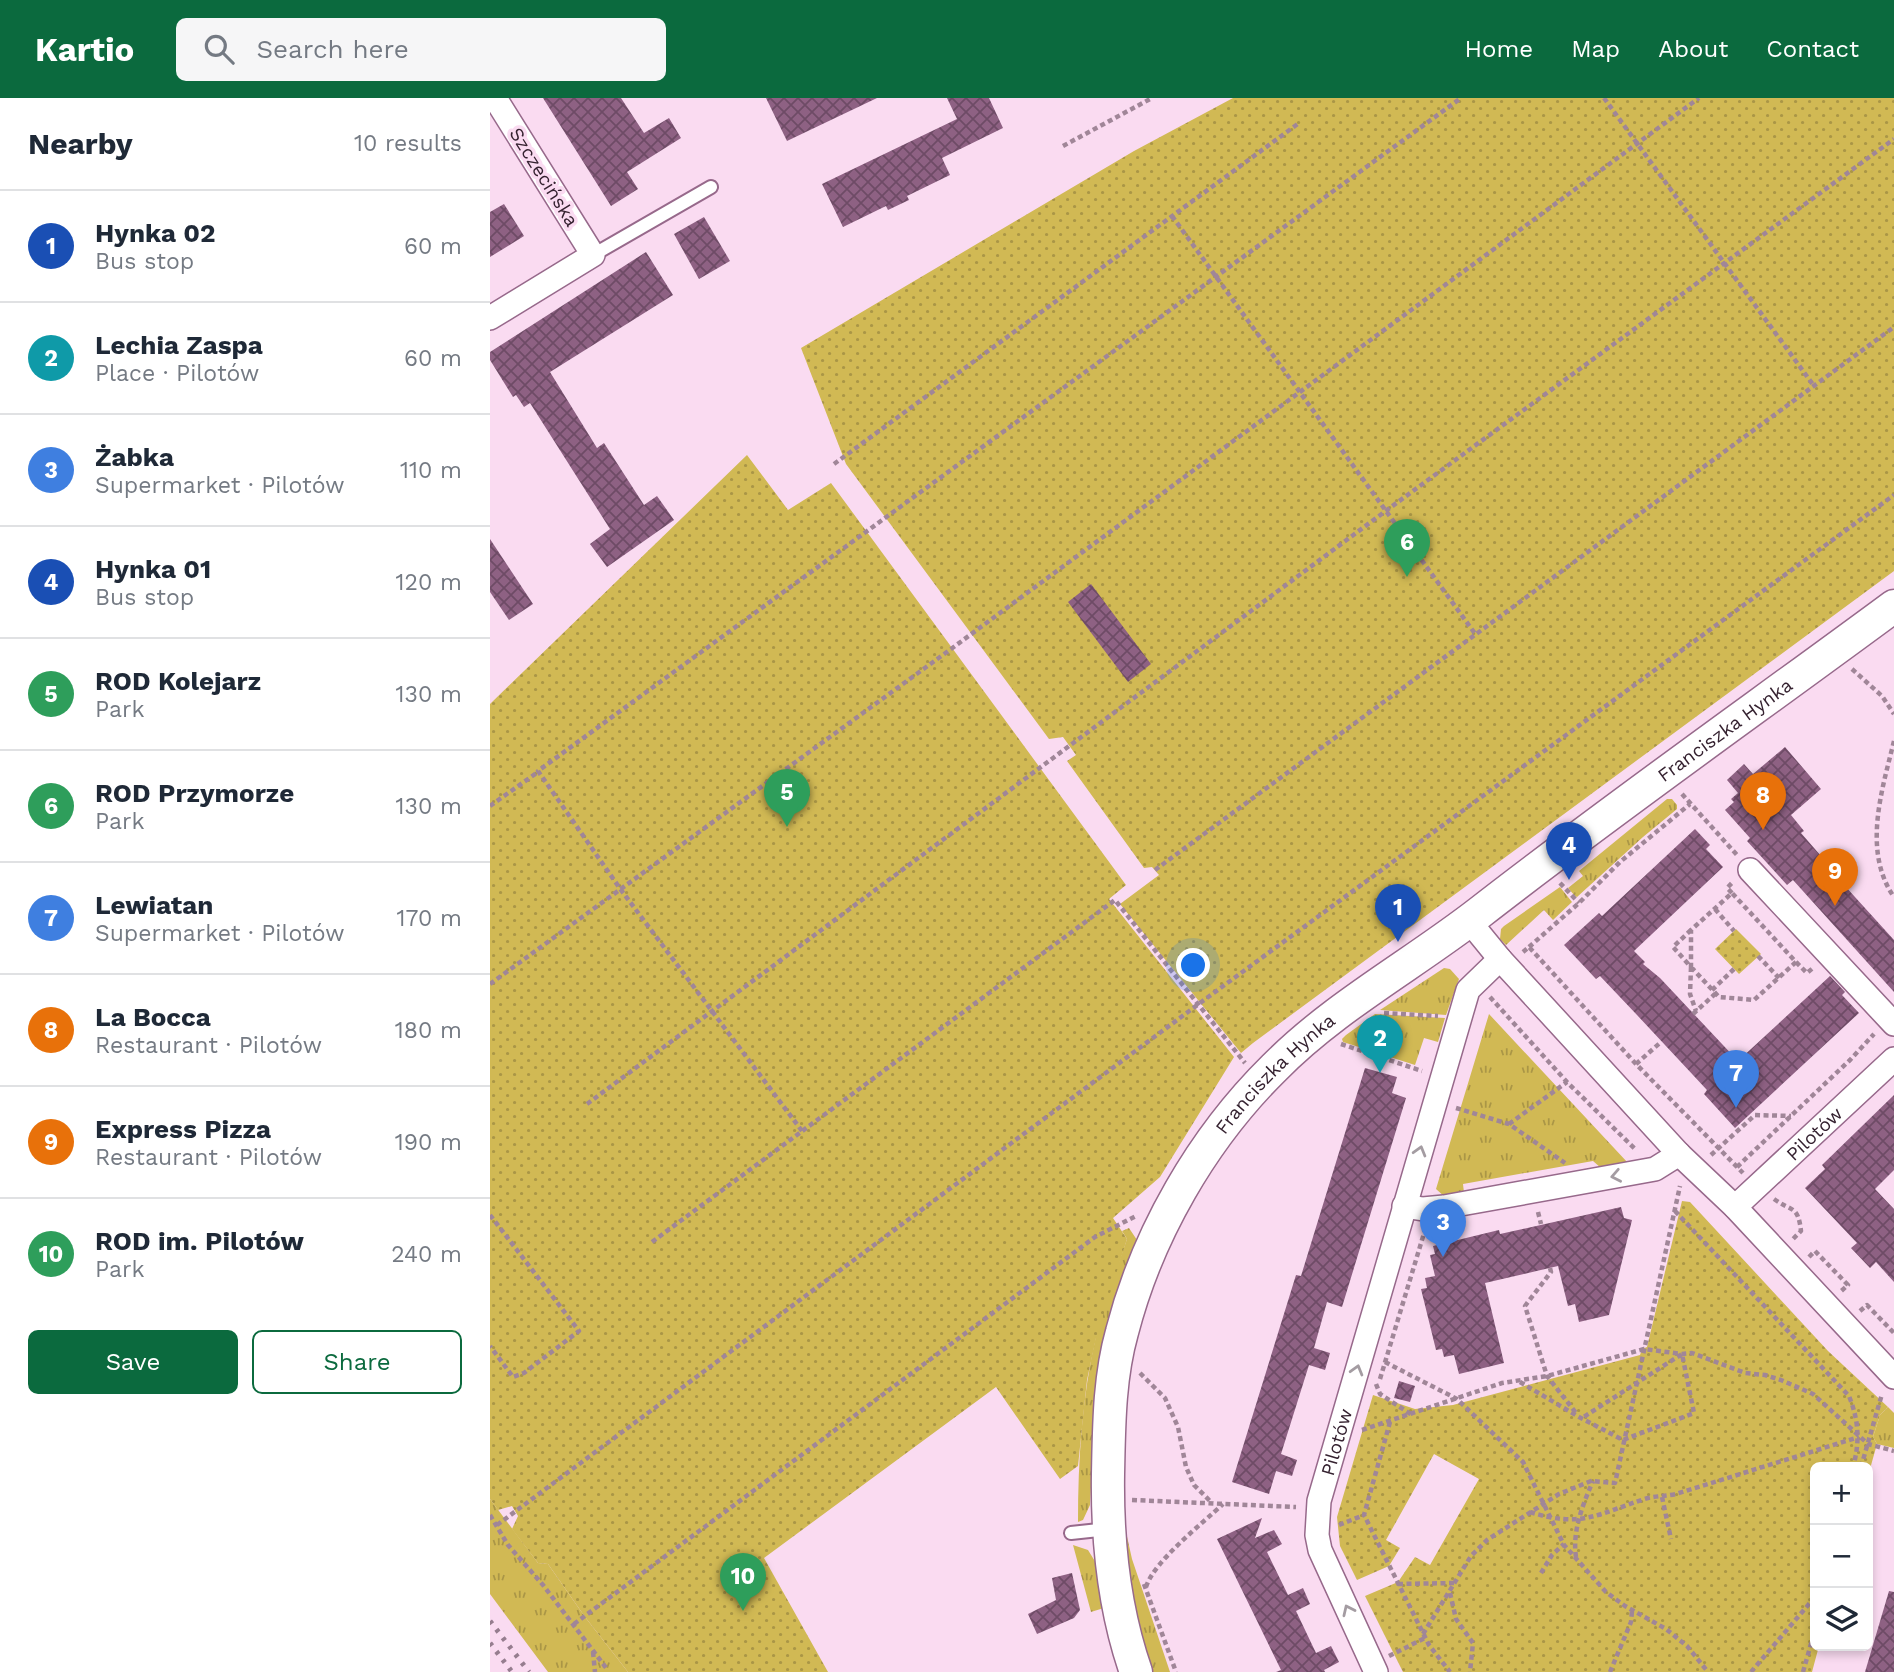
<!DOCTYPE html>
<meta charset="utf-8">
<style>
body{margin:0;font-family:"Work Sans",sans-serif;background:#f6f6f7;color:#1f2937}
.controls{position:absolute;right:21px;bottom:21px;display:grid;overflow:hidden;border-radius:10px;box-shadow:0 4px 10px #0003}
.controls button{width:63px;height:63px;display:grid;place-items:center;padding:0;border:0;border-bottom:2px solid #e0e1e3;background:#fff;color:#1f2937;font:35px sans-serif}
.you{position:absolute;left:704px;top:868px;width:24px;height:24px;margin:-18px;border:5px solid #fff;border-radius:50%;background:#1a73e8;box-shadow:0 0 0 10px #1a73e833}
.badge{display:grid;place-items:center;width:46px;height:46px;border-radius:50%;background:#0b6a3e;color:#fff;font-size:23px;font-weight:700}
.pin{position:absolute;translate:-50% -58px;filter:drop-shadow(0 2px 4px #0008)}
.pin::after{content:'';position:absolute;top:37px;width:24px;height:21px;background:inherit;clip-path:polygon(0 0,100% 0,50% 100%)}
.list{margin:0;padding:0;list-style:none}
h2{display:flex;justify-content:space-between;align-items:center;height:91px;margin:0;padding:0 28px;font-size:30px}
h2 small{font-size:23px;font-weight:400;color:#747a83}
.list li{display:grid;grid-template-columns:46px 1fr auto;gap:21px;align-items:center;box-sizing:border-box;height:112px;padding:0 28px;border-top:2px solid #e0e1e3}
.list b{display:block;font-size:26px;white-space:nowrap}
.list p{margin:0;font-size:23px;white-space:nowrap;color:#747a83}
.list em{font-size:23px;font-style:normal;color:#747a83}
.actions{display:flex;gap:14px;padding:21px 28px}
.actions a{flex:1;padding:16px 0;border:2px solid #0b6a3e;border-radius:10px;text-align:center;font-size:24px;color:#0b6a3e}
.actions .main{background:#0b6a3e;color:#fff}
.icon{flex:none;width:38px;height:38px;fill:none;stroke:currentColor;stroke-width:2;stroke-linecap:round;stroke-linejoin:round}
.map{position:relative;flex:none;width:1404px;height:1574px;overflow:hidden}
header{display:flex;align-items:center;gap:42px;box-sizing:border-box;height:98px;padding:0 35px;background:#0b6a3e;color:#fff}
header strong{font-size:33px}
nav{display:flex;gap:38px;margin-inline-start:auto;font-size:24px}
.search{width:490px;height:63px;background:#f6f6f7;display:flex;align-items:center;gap:18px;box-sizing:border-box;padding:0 24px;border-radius:10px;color:#747a83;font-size:26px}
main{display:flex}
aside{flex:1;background:#fff}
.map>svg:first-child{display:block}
</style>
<header>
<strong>Kartio</strong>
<div class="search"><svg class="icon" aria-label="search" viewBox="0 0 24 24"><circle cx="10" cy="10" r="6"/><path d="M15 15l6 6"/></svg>Search here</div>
<nav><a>Home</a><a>Map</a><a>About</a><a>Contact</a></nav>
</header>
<main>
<aside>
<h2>Nearby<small>10 results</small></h2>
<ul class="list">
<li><span class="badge" style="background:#1a4fb4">1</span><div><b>Hynka 02</b><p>Bus stop</p></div><em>60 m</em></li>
<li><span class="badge" style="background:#0f9aa8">2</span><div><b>Lechia Zaspa</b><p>Place · Pilotów</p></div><em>60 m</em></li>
<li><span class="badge" style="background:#3f7fe0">3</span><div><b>Żabka</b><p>Supermarket · Pilotów</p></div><em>110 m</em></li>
<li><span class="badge" style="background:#1a4fb4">4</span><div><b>Hynka 01</b><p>Bus stop</p></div><em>120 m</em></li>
<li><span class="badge" style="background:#2e9e5b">5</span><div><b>ROD Kolejarz</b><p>Park</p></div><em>130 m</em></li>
<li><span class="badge" style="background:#2e9e5b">6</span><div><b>ROD Przymorze</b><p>Park</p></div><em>130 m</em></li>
<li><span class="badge" style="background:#3f7fe0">7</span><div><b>Lewiatan</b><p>Supermarket · Pilotów</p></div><em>170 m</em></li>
<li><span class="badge" style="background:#e8710a">8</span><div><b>La Bocca</b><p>Restaurant · Pilotów</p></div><em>180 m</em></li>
<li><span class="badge" style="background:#e8710a">9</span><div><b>Express Pizza</b><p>Restaurant · Pilotów</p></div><em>190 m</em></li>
<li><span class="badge" style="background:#2e9e5b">10</span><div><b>ROD im. Pilotów</b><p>Park</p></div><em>240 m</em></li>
</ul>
<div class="actions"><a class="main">Save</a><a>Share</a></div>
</aside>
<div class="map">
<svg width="1404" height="1574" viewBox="0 0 1404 1574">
<defs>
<pattern id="grass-tufts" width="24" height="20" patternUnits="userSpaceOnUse" patternTransform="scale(1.75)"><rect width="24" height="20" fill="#d1b954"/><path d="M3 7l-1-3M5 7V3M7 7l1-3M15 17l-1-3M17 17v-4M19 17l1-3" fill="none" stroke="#aa9646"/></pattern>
<pattern id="park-dots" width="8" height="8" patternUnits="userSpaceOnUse" patternTransform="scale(1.75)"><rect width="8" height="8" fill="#d1b954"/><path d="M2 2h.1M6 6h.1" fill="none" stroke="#aa9646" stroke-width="1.8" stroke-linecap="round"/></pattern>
<pattern id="building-cross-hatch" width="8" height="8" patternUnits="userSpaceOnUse" patternTransform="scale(1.75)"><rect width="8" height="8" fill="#8e6183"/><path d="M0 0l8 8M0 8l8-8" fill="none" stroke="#6e4b66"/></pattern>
</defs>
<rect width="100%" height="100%" fill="#fadbf1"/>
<!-- grass -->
<g fill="url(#grass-tufts)">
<path d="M1177,701H1182L1187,707V711L1153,739L1087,799L1085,798L1078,790L1093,778L1089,773Z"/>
<path d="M1070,789L1082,804L1063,822L1054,812L1016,847L1010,841L1011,831L1014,828Z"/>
<path d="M954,870L960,871L969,881L956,917L890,912Z"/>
<path d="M885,916L955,920L948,944L934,940L925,967L853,944L852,941L856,937Z"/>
<path d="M999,916L1138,1065L1111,1070L1103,1063L973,1086L974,1095L955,1099L946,1091Z"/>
<path d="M639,1130L649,1145L606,1299L600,1407L593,1422L588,1424C588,1362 592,1299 606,1238C615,1205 626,1173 637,1141L632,1133Z"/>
<path d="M1398,1309L1404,1315V1350L1387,1346L1383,1339L1390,1317Z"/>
<path d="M0,1401L48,1465L58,1466L95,1519L138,1574H58L0,1496Z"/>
<path d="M632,1416L642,1461L680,1574H661L643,1508Z"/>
<path d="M583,1447L598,1452L606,1465H609L617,1509L601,1514Z"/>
</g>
<!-- park -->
<g fill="url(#park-dots)">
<path d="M743,0H1404V473L763,945L751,955L630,806L669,777L662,769L654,770L577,663L586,657L573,639L559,641L356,366L311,250L644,53Z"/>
<path d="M257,357L298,412L341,385L636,787L619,801L744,959L670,1079L623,1120L637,1141L606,1240L597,1282L588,1368L570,1381L506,1289L274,1460L338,1574H138L95,1519L58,1466L48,1465L22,1431L28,1418L22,1408L8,1412L0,1401V606Z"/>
<path d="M1246,831L1271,856L1249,876L1225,851Z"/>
<path d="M1192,1103L1200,1104L1338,1253L1398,1309L1390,1317L1383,1339L1387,1346L1378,1378V1369H1325V1548H1329L1322,1574H913L875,1498L908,1484L925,1459L940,1467L989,1381L944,1356L896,1442L910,1450L899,1468L867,1482L850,1448L847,1419L883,1297L925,1311L963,1307L1150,1257L1152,1251L1157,1249Z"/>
</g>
<!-- building -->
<g fill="url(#building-cross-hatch)">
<path d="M53,0H131L154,35L179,20L191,40L137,74L148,91L121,108Z"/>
<path d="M276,0H387L297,43Z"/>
<path d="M457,0H499L513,30L452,60L460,77L417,98L419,102L398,112L396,108L353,129L332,86L467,21Z"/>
<path d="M14,106L34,138L0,159V114Z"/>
<path d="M214,119L240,163L209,181L184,136Z"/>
<path d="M156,154L183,197L60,274L107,350L114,345L154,407L167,398L184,422L117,469L100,446L120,431L40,305L34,309L26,297L23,299L0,262V254Z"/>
<path d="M0,441L43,506L19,522L0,494Z"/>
<path d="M601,486L661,566L638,584L578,504Z"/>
<path d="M1295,649L1331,691L1301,717L1314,733L1311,735L1331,758L1326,762L1352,791L1355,788L1404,842V894L1303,782L1297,787L1257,743L1260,740L1235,712L1244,704L1241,701L1248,695L1237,682L1254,666L1263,676Z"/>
<path d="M1205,731L1220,747L1216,751L1233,769L1144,853L1155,864L1153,866L1170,880L1248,963L1340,878L1355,894L1352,897L1369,915L1245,1030L1214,996L1217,992L1147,917L1110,878L1106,881L1074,847L1109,815L1112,818Z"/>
<path d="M875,970L907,979L902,995L916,1000L852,1209L837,1204L824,1250L840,1255L835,1272L819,1267L791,1356L807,1362L802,1378L786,1373L779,1396L742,1384L806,1177L811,1178Z"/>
<path d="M1404,997V1072L1385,1091L1404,1111V1184L1386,1164L1380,1170L1361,1150L1367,1145L1315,1090L1335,1071L1332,1067Z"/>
<path d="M1131,1109L1134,1120L1142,1122L1119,1217L1089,1224L1085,1206L1078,1208L1068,1168L995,1185L1014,1265L969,1276L964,1257L954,1259L952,1251L946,1252L931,1191L937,1190L935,1180L945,1178L940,1157L945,1156L943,1148L1009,1132L1010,1136Z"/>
<path d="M909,1283L925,1288L920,1304L904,1300Z"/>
<path d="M772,1420L765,1440L784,1432L792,1446L777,1454L798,1497L813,1490L820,1506L806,1513L826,1555L841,1548L849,1564L834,1572L835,1574H786L791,1572L727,1441Z"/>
<path d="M582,1475L590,1512L584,1520L547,1536L538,1516L566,1502L562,1480Z"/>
<path d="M1399,1493L1404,1494V1574H1375Z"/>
</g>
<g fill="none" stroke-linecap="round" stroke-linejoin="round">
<!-- lane casing -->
<g stroke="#97698b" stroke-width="16">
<g id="lane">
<path d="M103,157L221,89"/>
<path d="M581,1435L618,1431"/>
</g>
</g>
<!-- street casing -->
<g stroke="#97698b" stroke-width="26">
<g id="street">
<path d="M0,220L103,157L5,0"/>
<path d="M1260,772L1404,926"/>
<path d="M979,823L1010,861L1189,1056L1245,1109L1404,1279"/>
<path d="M914,1108L933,1111L954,1109L1165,1071L1189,1056"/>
<path id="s1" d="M1245,1109L1404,961"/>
<path id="s2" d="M886,1574L830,1452L827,1437L829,1403L978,892L1010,861"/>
</g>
</g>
<!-- secondary casing -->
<g stroke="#97698b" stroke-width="35">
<g id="secondary">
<path id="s3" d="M646,1574C624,1511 617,1443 618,1376C619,1329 619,1280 632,1234C657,1137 712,1041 784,970C844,909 922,867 989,815C1125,709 1266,610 1404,508"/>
</g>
</g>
<!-- path -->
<g stroke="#a08698" stroke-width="4.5" stroke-dasharray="5 3.5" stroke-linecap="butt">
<path d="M1114,0L1324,288"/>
<path d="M573,48L662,0"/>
<path d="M682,118L986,537"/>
<path d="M344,366L809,25"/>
<path d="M1362,571L1392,598L1404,616"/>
<path d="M1404,643C1392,692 1372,753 1404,799"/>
<path d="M1192,696L1247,757"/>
<path d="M0,708L48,674"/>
<path d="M665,772L1404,229"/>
<path d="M1070,785L1089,805"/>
<path d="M1242,795L1237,790L1244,783"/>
<path d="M1225,811L1244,833"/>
<path d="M1201,832L1183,849L1201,869V832L1242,795L1306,864L1264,902L1229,899L1201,869"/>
<path d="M1039,849L1089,805L1130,764L1200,706"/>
<path d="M1033,854L1039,849L1146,966L1253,1075"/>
<path d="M1268,858L1289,880"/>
<path d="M1306,864L1317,875L1323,870"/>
<path d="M1201,869L1200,896L1206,913"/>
<path d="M0,886L461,551L1209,0"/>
<path d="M1222,892L1244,871"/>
<path d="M1000,899L1077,984L1146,1052"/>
<path d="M894,915L948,918"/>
<path d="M1203,916L1225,896"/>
<path d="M851,946L932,973"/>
<path d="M1146,966L1171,944"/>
<path d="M97,1006L897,412L1404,41"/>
<path d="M966,1010L1019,1026L1075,1065"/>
<path d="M1019,1026L1077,984"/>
<path d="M312,1033L131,792L48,673L971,0"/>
<path d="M1221,1057L1265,1017L1301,1018"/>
<path d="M1247,1069L1360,962L1384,936"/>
<path d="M1284,1101C1302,1114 1308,1107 1311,1133L1303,1141"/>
<path d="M1185,1113L1359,1298C1369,1323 1370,1344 1363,1369"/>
<path d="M1048,1114L1051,1126"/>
<path d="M0,1117L89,1233L34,1275L23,1279L0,1248"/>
<path d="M162,1144L625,802L755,965"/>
<path d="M1319,1159L1325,1153L1358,1187L1350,1194"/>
<path d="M1060,1170L1061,1174L1035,1208L1057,1278L1086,1315"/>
<path d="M1370,1213L1377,1207L1404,1235"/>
<path d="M895,1264L967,1301L1033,1364L1074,1447L1116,1494L1135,1508L1176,1531L1197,1548L1218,1574"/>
<path d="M650,1275L675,1300L688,1329L696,1369L704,1387L722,1405"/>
<path d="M890,1281L935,1132"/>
<path d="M1030,1284L1089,1319L1133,1342L1204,1315L1192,1256L1092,1320"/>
<path d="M886,1286L890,1296L922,1317"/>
<path d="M900,1324L874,1417L939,1547L960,1574"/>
<path d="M872,1332L1012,1285L1057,1278L1154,1251L1192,1256L1202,1255L1255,1275L1275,1277L1291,1282L1323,1296L1378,1346L1404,1353"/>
<path d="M1371,1369L1392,1296"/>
<path d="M1172,1399L1181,1441"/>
<path d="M642,1402L806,1409"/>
<path d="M1040,1414C1093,1431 1109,1415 1158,1400C1167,1398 1176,1398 1186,1396L1369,1339"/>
<path d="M0,1417L18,1447L53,1487L117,1571"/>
<path d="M7,1427L710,905L1404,397"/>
<path d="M849,1427L874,1417"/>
<path d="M1086,1459C1082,1433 1093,1406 1103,1383"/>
<path d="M1051,1475L1062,1457L1074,1446"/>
<path d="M654,1486L686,1574"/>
<path d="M908,1486L965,1485"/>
<path d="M656,1489C664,1463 713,1425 733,1406"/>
<path d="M960,1495L966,1521L983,1545L980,1574"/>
<path d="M84,1526L605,1139L646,1118"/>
<path d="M933,1536L981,1458L997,1442L1069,1396L1101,1383L1125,1385L1190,1088"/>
<path d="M103,1554L105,1574"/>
<path d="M899,1558L935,1540"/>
<path d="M1120,1574L1141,1524L1142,1513"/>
<path d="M1261,1574L1325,1499"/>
<path d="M1313,1574L1325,1532"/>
</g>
<!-- lane -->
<use href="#lane" stroke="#fff" stroke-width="12"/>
<!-- street -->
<use href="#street" stroke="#fff" stroke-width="23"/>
<!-- secondary -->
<use href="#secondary" stroke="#fff" stroke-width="32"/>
<!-- rail -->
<g stroke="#967d8f" stroke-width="5" stroke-dasharray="3.5 7" stroke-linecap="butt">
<path d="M0,1523L39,1574"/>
<path d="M0,1545L22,1574"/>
</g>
</g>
<!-- one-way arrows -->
<defs><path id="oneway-chevron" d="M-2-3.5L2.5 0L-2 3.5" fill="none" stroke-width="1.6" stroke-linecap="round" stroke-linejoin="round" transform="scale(1.75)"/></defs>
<g stroke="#a49ca2">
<use href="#oneway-chevron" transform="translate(930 1053) rotate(-74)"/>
<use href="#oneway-chevron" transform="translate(1126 1078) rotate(169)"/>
<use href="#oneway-chevron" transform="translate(867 1272) rotate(-74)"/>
<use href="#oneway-chevron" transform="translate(858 1512) rotate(-115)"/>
</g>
<g text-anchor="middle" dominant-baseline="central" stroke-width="7" stroke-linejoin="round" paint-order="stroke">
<!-- street labels -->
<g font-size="19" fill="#352230" stroke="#fadbf1">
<text transform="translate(54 79) rotate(58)">Szczecińska</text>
<text stroke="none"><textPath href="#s3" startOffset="1216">Franciszka Hynka</textPath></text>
<text stroke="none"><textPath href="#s3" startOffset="649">Franciszka Hynka</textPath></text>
<text stroke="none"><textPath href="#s1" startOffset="108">Pilotów</textPath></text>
<text stroke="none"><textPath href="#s2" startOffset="245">Pilotów</textPath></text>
</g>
</g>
</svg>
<div class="controls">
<button>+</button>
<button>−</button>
<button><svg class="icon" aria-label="layers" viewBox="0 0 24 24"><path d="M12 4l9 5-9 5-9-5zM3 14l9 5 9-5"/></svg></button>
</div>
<div class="you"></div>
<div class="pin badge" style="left:908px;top:844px;background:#1a4fb4">1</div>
<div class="pin badge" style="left:890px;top:975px;background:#0f9aa8">2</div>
<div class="pin badge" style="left:953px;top:1159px;background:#3f7fe0">3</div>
<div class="pin badge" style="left:1079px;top:782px;background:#1a4fb4">4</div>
<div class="pin badge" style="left:297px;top:729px;background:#2e9e5b">5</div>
<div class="pin badge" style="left:917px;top:479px;background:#2e9e5b">6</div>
<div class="pin badge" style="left:1246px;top:1010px;background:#3f7fe0">7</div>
<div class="pin badge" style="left:1273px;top:732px;background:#e8710a">8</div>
<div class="pin badge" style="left:1345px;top:808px;background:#e8710a">9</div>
<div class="pin badge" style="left:253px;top:1513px;background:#2e9e5b">10</div>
</div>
</main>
